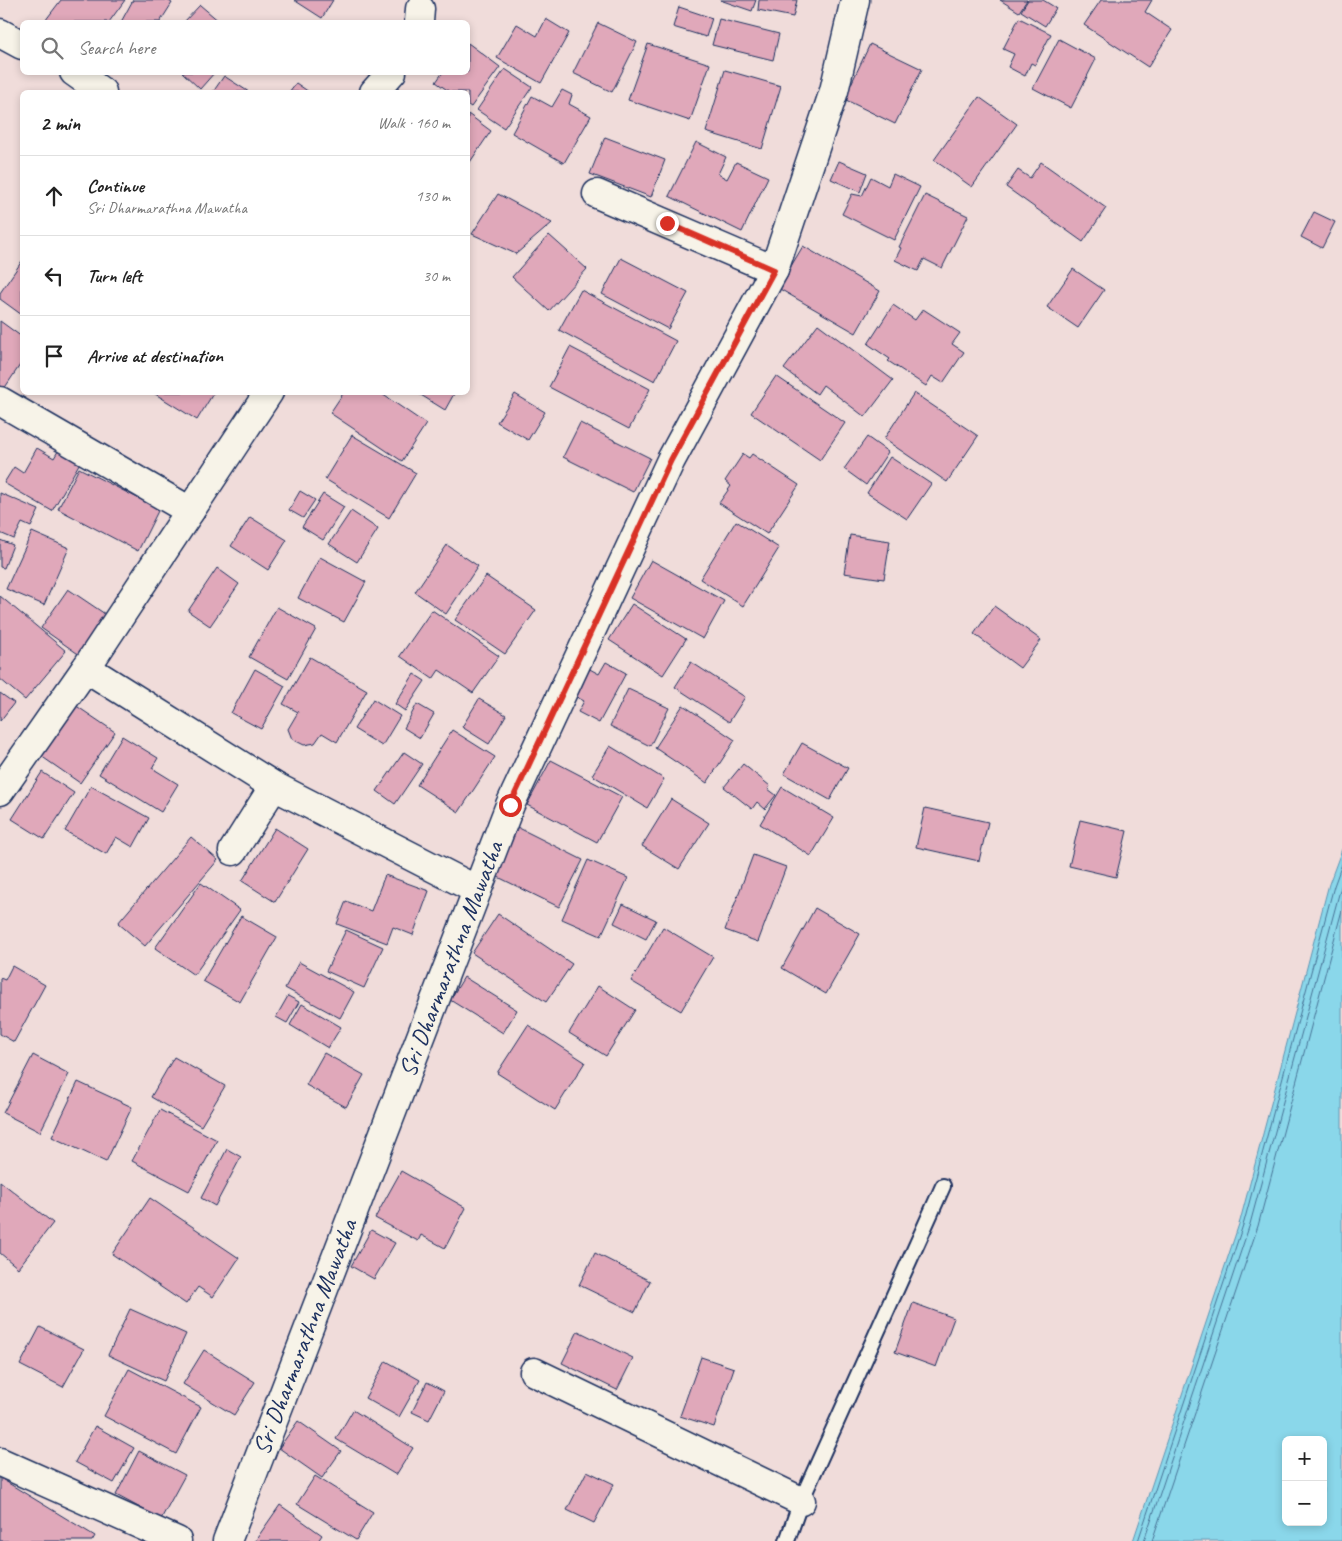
<!DOCTYPE html>
<meta charset="utf-8">
<style>
body{margin:0;font-family:Caveat,sans-serif;background:#f2f2f2;color:#222}
.controls{position:absolute;right:15px;bottom:15px;display:grid;overflow:hidden;border-radius:8px;box-shadow:0 2px 8px #0003}
.controls button{width:45px;height:45px;display:grid;place-items:center;padding:0;border:0;border-bottom:1px solid #e0e0e0;background:#fff;color:#222;font:25px sans-serif}
.stop{position:absolute;width:15px;height:15px;margin:-11px;border:4px solid #d93025;border-radius:50%;background:#fff}
.stop.end{background:#d93025;border-color:#fff;box-shadow:0 1px 5px #0008}
.list{margin:0;padding:0;list-style:none}
h2{display:flex;justify-content:space-between;align-items:center;height:65px;margin:0;padding:0 20px;font-size:21px}
h2 small{font-size:16px;font-weight:400;color:#767676}
.list li{display:grid;grid-template-columns:32px 1fr auto;gap:15px;align-items:center;box-sizing:border-box;height:80px;padding:0 20px;border-top:1px solid #e0e0e0}
.list b{display:block;font-size:19px;white-space:nowrap}
.list p{margin:0;font-size:16px;white-space:nowrap;color:#767676}
.list em{font-size:16px;font-style:normal;color:#767676}
.icon{flex:none;width:28px;height:28px;fill:none;stroke:currentColor;stroke-width:2;stroke-linecap:round;stroke-linejoin:round}
.map{position:relative;flex:none;width:1342px;height:1541px;overflow:hidden}
.search{position:absolute;background:#fff;box-shadow:0 2px 8px #0003;left:20px;top:20px;width:450px;height:55px;display:flex;align-items:center;gap:12px;box-sizing:border-box;padding:0 18px;border-radius:8px;color:#767676;font-size:19px}
.panel{position:absolute;background:#fff;box-shadow:0 2px 8px #0003;left:20px;top:90px;width:450px;height:305px;border-radius:8px}
.map>svg:first-child{display:block}
</style>
<div class="map">
<svg width="1342" height="1541" viewBox="0 0 1342 1541">
<rect width="100%" height="100%" fill="#f0dcda"/>
<filter id="ink" filterUnits="userSpaceOnUse"><feTurbulence type="fractalNoise" baseFrequency=".02" numOctaves="2"/><feDisplacementMap in="SourceGraphic" scale="10" xChannelSelector="R" yChannelSelector="G"/><feConvolveMatrix kernelMatrix="1 2 1 2 8 2 1 2 1" color-interpolation-filters="sRGB"/></filter>
<g filter="url(#ink)">
<!-- water -->
<path fill="#8ad7ea" stroke="#5e94b2" fill-rule="evenodd" d="M1342,849V1541H1133L1240,1221L1329,884ZM1286,1440H1323V1522H1286Z"/>
<g fill="none" stroke-linecap="round" stroke-linejoin="round">
<!-- shore -->
<g stroke="#477296" stroke-width="1">
<path d="M1138,1541L1244,1222L1334,886L1342,864"/>
<path d="M1144,1541L1250,1224L1342,883"/>
<path d="M1152,1541L1258,1226L1342,910"/>
</g>
</g>
<!-- building -->
<g fill="#e0a8ba" stroke="#1b2f5e">
<path d="M61,0H125L109,22H47L45,21Z"/>
<path d="M133,0H167L172,3L160,22H121Z"/>
<path d="M294,0H333L322,18Z"/>
<path d="M720,0H756L752,11Z"/>
<path d="M759,0H797L793,17L758,10Z"/>
<path d="M1000,0H1027L1019,12Z"/>
<path d="M1028,0H1043L1056,8L1045,26L1021,11Z"/>
<path d="M1101,0H1152L1145,12L1172,30L1148,67L1084,25Z"/>
<path d="M200,5L220,22H184Z"/>
<path d="M679,7L712,18L706,37L673,27Z"/>
<path d="M1019,18L1051,34L1035,65L1031,63L1025,76L1008,67L1014,54L1003,49Z"/>
<path d="M546,19L569,33L541,83L497,58L517,24L537,36Z"/>
<path d="M719,19L779,34L773,60L712,45Z"/>
<path d="M598,23L637,42L612,92L573,73Z"/>
<path d="M1059,39L1096,59L1071,108L1033,88Z"/>
<path d="M468,43L500,67L471,107L468,105V92H450L436,82L443,72H468Z"/>
<path d="M648,44L710,64L690,121L628,100Z"/>
<path d="M870,44L922,69L895,124L844,99Z"/>
<path d="M505,69L532,87L504,128L477,110Z"/>
<path d="M725,70L781,86L762,149L706,132Z"/>
<path d="M182,72H215L200,89Z"/>
<path d="M224,76L249,92H213Z"/>
<path d="M296,83L309,92H289Z"/>
<path d="M562,90L572,95L569,104L591,116L564,163L512,133L532,96L552,107Z"/>
<path d="M979,97L1017,124L972,187L934,160Z"/>
<path d="M468,114L491,131L468,165Z"/>
<path d="M605,137L665,160L651,197L590,174Z"/>
<path d="M696,142L726,157L718,174L727,179L736,162L768,177L742,232L669,196Z"/>
<path d="M839,161L867,173L860,192L831,179Z"/>
<path d="M1041,162L1106,208L1083,242L1006,187L1018,170L1030,178Z"/>
<path d="M893,174L920,187L894,240L842,214L852,194L862,196L871,177L888,186Z"/>
<path d="M498,194L552,223L516,254L472,234Z"/>
<path d="M925,195L968,216L942,268L924,259L918,271L895,260L901,248L899,247Z"/>
<path d="M1314,212L1335,222L1322,248L1301,237Z"/>
<path d="M549,235L587,269L549,311L512,277Z"/>
<path d="M803,246L880,291L856,333L778,288Z"/>
<path d="M621,258L688,293L668,329L602,294Z"/>
<path d="M22,261V315L0,299V293Z"/>
<path d="M1073,269L1104,290L1078,328L1047,307Z"/>
<path d="M581,290L676,341L655,381L559,330Z"/>
<path d="M893,305L915,320L923,309L960,333L952,344L964,352L943,383L932,376L926,386L888,361L890,359L868,344Z"/>
<path d="M0,321L22,337V362L2,392L0,390Z"/>
<path d="M818,324L893,380L865,417L823,385L817,394L784,369Z"/>
<path d="M570,347L650,389L629,429L549,387Z"/>
<path d="M776,376L845,423L820,460L751,413Z"/>
<path d="M152,392H214L197,420Z"/>
<path d="M344,392H379L426,424L402,461L330,413Z"/>
<path d="M416,392H455L445,410Z"/>
<path d="M914,393L978,436L947,482L884,439Z"/>
<path d="M515,394L545,412L528,440L497,422Z"/>
<path d="M580,423L650,458L633,492L563,457Z"/>
<path d="M352,435L416,473L389,518L325,479Z"/>
<path d="M867,437L888,452L866,485L844,469Z"/>
<path d="M61,446L82,459L52,511L4,483L14,467L23,473L37,448L54,458Z"/>
<path d="M743,454L749,458L752,454L799,485L767,534L719,503L731,486L725,481Z"/>
<path d="M890,457L931,484L907,519L867,493Z"/>
<path d="M79,468L159,509L138,551L58,509Z"/>
<path d="M300,491L315,500L303,518L289,510Z"/>
<path d="M0,493L39,510L31,527L22,523L14,539L0,533Z"/>
<path d="M323,494L344,507L323,540L302,527Z"/>
<path d="M351,511L378,529L357,562L329,544Z"/>
<path d="M250,517L287,540L268,570L231,546Z"/>
<path d="M736,521L779,548L743,606L700,579Z"/>
<path d="M32,532L69,548L44,605L6,589Z"/>
<path d="M850,535L890,541L884,579L844,573Z"/>
<path d="M0,540L13,545L4,568L0,567Z"/>
<path d="M447,545L478,566L446,614L415,592Z"/>
<path d="M320,557L366,582L344,622L298,598Z"/>
<path d="M651,560L724,601L703,639L630,598Z"/>
<path d="M217,568L239,584L210,626L188,611Z"/>
<path d="M486,576L536,610L505,654L455,620Z"/>
<path d="M68,589L111,618L84,658L41,628Z"/>
<path d="M0,596L66,651L25,700L0,679Z"/>
<path d="M632,604L686,639L663,675L609,640Z"/>
<path d="M994,606L1041,640L1020,668L974,634Z"/>
<path d="M277,607L316,629L288,679L249,657Z"/>
<path d="M432,610L499,656L473,693L439,670L433,679L400,656Z"/>
<path d="M310,657L367,690L337,742L322,733L315,743L304,745L292,739L288,729L298,712L283,704Z"/>
<path d="M606,662L626,673L599,723L578,712L584,701L569,693L584,666L599,674Z"/>
<path d="M691,662L745,697L729,722L675,687Z"/>
<path d="M255,669L285,686L261,729L231,713Z"/>
<path d="M414,674L425,681L405,711L395,704Z"/>
<path d="M628,689L669,708L650,746L610,726Z"/>
<path d="M0,693L14,703L0,721Z"/>
<path d="M373,699L400,716L382,746L354,729Z"/>
<path d="M479,699L506,715L489,744L462,727Z"/>
<path d="M417,704L434,714L420,738L404,728Z"/>
<path d="M75,705L115,732L80,783L41,756Z"/>
<path d="M683,705L735,740L707,783L655,748Z"/>
<path d="M452,730L495,757L459,812L417,785Z"/>
<path d="M122,736L158,758L152,768L178,784L161,812L99,774Z"/>
<path d="M802,743L848,768L830,800L784,774Z"/>
<path d="M610,746L664,779L647,808L592,775Z"/>
<path d="M404,752L422,764L395,804L377,791Z"/>
<path d="M551,760L622,797L597,842L527,805Z"/>
<path d="M743,764L770,786L768,789L776,795L765,809L757,802L752,809L724,787Z"/>
<path d="M42,772L74,793L44,839L12,819Z"/>
<path d="M91,786L149,818L133,847L116,837L106,854L65,831Z"/>
<path d="M782,787L834,818L811,856L760,824Z"/>
<path d="M671,799L709,823L679,869L642,846Z"/>
<path d="M925,808L988,822L979,861L916,847Z"/>
<path d="M1080,820L1127,831L1116,877L1069,866Z"/>
<path d="M517,827L583,860L559,907L494,875Z"/>
<path d="M275,828L308,849L275,902L242,881Z"/>
<path d="M191,837L218,860L145,946L118,923Z"/>
<path d="M753,855L786,867L758,942L725,930Z"/>
<path d="M588,860L628,878L601,936L562,919Z"/>
<path d="M385,875L429,891L413,935L393,927L387,943L337,924L346,901L371,911Z"/>
<path d="M201,883L240,910L194,975L155,948Z"/>
<path d="M623,904L656,920L646,939L614,923Z"/>
<path d="M815,908L860,934L826,994L782,968Z"/>
<path d="M498,914L572,964L546,1002L472,953Z"/>
<path d="M241,916L277,937L240,1002L203,981Z"/>
<path d="M663,927L713,957L681,1011L631,981Z"/>
<path d="M346,930L383,947L364,988L326,971Z"/>
<path d="M299,962L354,992L340,1018L285,988Z"/>
<path d="M12,966L45,985L14,1042L0,1034V978L5,980Z"/>
<path d="M464,977L517,1010L503,1033L450,1000Z"/>
<path d="M598,986L635,1010L606,1056L569,1033Z"/>
<path d="M288,996L299,1002L287,1023L276,1017Z"/>
<path d="M302,1004L341,1027L328,1048L290,1025Z"/>
<path d="M528,1025L585,1062L555,1110L497,1073Z"/>
<path d="M324,1053L364,1075L346,1107L306,1085Z"/>
<path d="M33,1055L69,1074L40,1132L3,1113Z"/>
<path d="M174,1057L225,1086L201,1126L151,1097Z"/>
<path d="M78,1082L132,1107L106,1162L52,1137Z"/>
<path d="M160,1110L217,1140L189,1191L132,1161Z"/>
<path d="M227,1149L241,1157L215,1206L201,1198Z"/>
<path d="M401,1171L466,1208L445,1248L421,1235L418,1241L375,1218Z"/>
<path d="M0,1181L53,1223L18,1268L0,1253Z"/>
<path d="M150,1198L239,1258L213,1297L198,1287L186,1304L112,1254Z"/>
<path d="M371,1230L395,1243L374,1279L351,1266Z"/>
<path d="M595,1253L650,1281L635,1312L579,1285Z"/>
<path d="M913,1303L954,1318L936,1367L895,1352Z"/>
<path d="M130,1309L186,1334L164,1381L108,1355Z"/>
<path d="M40,1327L84,1349L63,1387L20,1365Z"/>
<path d="M578,1331L633,1358L617,1390L562,1363Z"/>
<path d="M204,1350L255,1382L234,1415L183,1384Z"/>
<path d="M701,1357L734,1368L714,1427L680,1416Z"/>
<path d="M386,1361L420,1380L399,1417L365,1398Z"/>
<path d="M129,1369L201,1407L176,1454L104,1416Z"/>
<path d="M427,1382L444,1391L429,1420L412,1412Z"/>
<path d="M353,1410L413,1448L396,1475L336,1439Z"/>
<path d="M298,1421L341,1451L322,1478L279,1448Z"/>
<path d="M95,1426L134,1448L114,1483L75,1462Z"/>
<path d="M139,1451L185,1475L161,1519L116,1495Z"/>
<path d="M587,1471L614,1484L594,1523L567,1510Z"/>
<path d="M315,1476L373,1512L356,1540L297,1504Z"/>
<path d="M0,1478L95,1536L92,1541H0Z"/>
<path d="M280,1505L322,1535L318,1541H255Z"/>
</g>
<g fill="none" stroke-linecap="round" stroke-linejoin="round">
<!-- service casing -->
<g stroke="#1b2f5e" stroke-width="18">
<path id="service" d="M787,1541L801,1501L943,1186"/>
</g>
<!-- minor casing -->
<g stroke="#1b2f5e" stroke-width="31">
<g id="minor">
<path d="M419,22L420,9"/>
<path d="M0,33L22,45"/>
<path d="M74,72L102,92"/>
<path d="M374,92L392,72"/>
<path d="M597,194L774,270"/>
<path d="M0,401L190,511"/>
<path d="M86,668L274,786L477,890"/>
<path d="M0,791L86,668L269,392"/>
<path d="M233,851L274,786"/>
<path d="M534,1372L801,1501"/>
<path d="M0,1462L177,1541"/>
<path d="M227,1541L510,805L671,460L774,270L834,91L855,0"/>
</g>
</g>
<!-- service -->
<use href="#service" stroke="#f7f3e8" stroke-width="14"/>
<!-- minor -->
<use href="#minor" stroke="#f7f3e8" stroke-width="28"/>
</g>
</g>
<g fill="none" stroke-linecap="round" stroke-linejoin="round" filter="url(#ink)">
<!-- route -->
<path stroke="#d93025" stroke-width="6" d="M510,805L671,460L774,270L667,223"/>
</g>
<g text-anchor="middle" dominant-baseline="central" stroke-width="4" stroke-linejoin="round" paint-order="stroke">
<!-- street labels -->
<g font-size="25" fill="#1b2f5e" stroke="#f7f3e8">
<text transform="translate(451 959) rotate(-69)">Sri Dharmarathna Mawatha</text>
<text transform="translate(305 1337) rotate(-69)">Sri Dharmarathna Mawatha</text>
</g>
</g>
</svg>
<div class="controls">
<button>+</button>
<button>−</button>
</div>
<div class="stop" style="left:510px;top:805px"></div>
<div class="stop end" style="left:667px;top:223px"></div>
<div class="search"><svg class="icon" aria-label="search" viewBox="0 0 24 24"><circle cx="10" cy="10" r="6"/><path d="M15 15l6 6"/></svg>Search here</div>
<section class="panel">
<h2>2 min<small>Walk · 160 m</small></h2>
<ul class="list">
<li><svg class="icon" aria-label="ahead" viewBox="0 0 24 24"><path d="M12 20V5M6 11l6-6 6 6"/></svg><div><b>Continue</b><p>Sri Dharmarathna Mawatha</p></div><em>130 m</em></li>
<li><svg class="icon" aria-label="left" viewBox="0 0 24 24"><path d="M17 20v-9H6M10 6l-5 5 5 5"/></svg><div><b>Turn left</b></div><em>30 m</em></li>
<li><svg class="icon" aria-label="arrive" viewBox="0 0 24 24"><path d="M6 21V4h12l-3 4 3 4H6"/></svg><div><b>Arrive at destination</b></div></li>
</ul>
</section>
</div>
